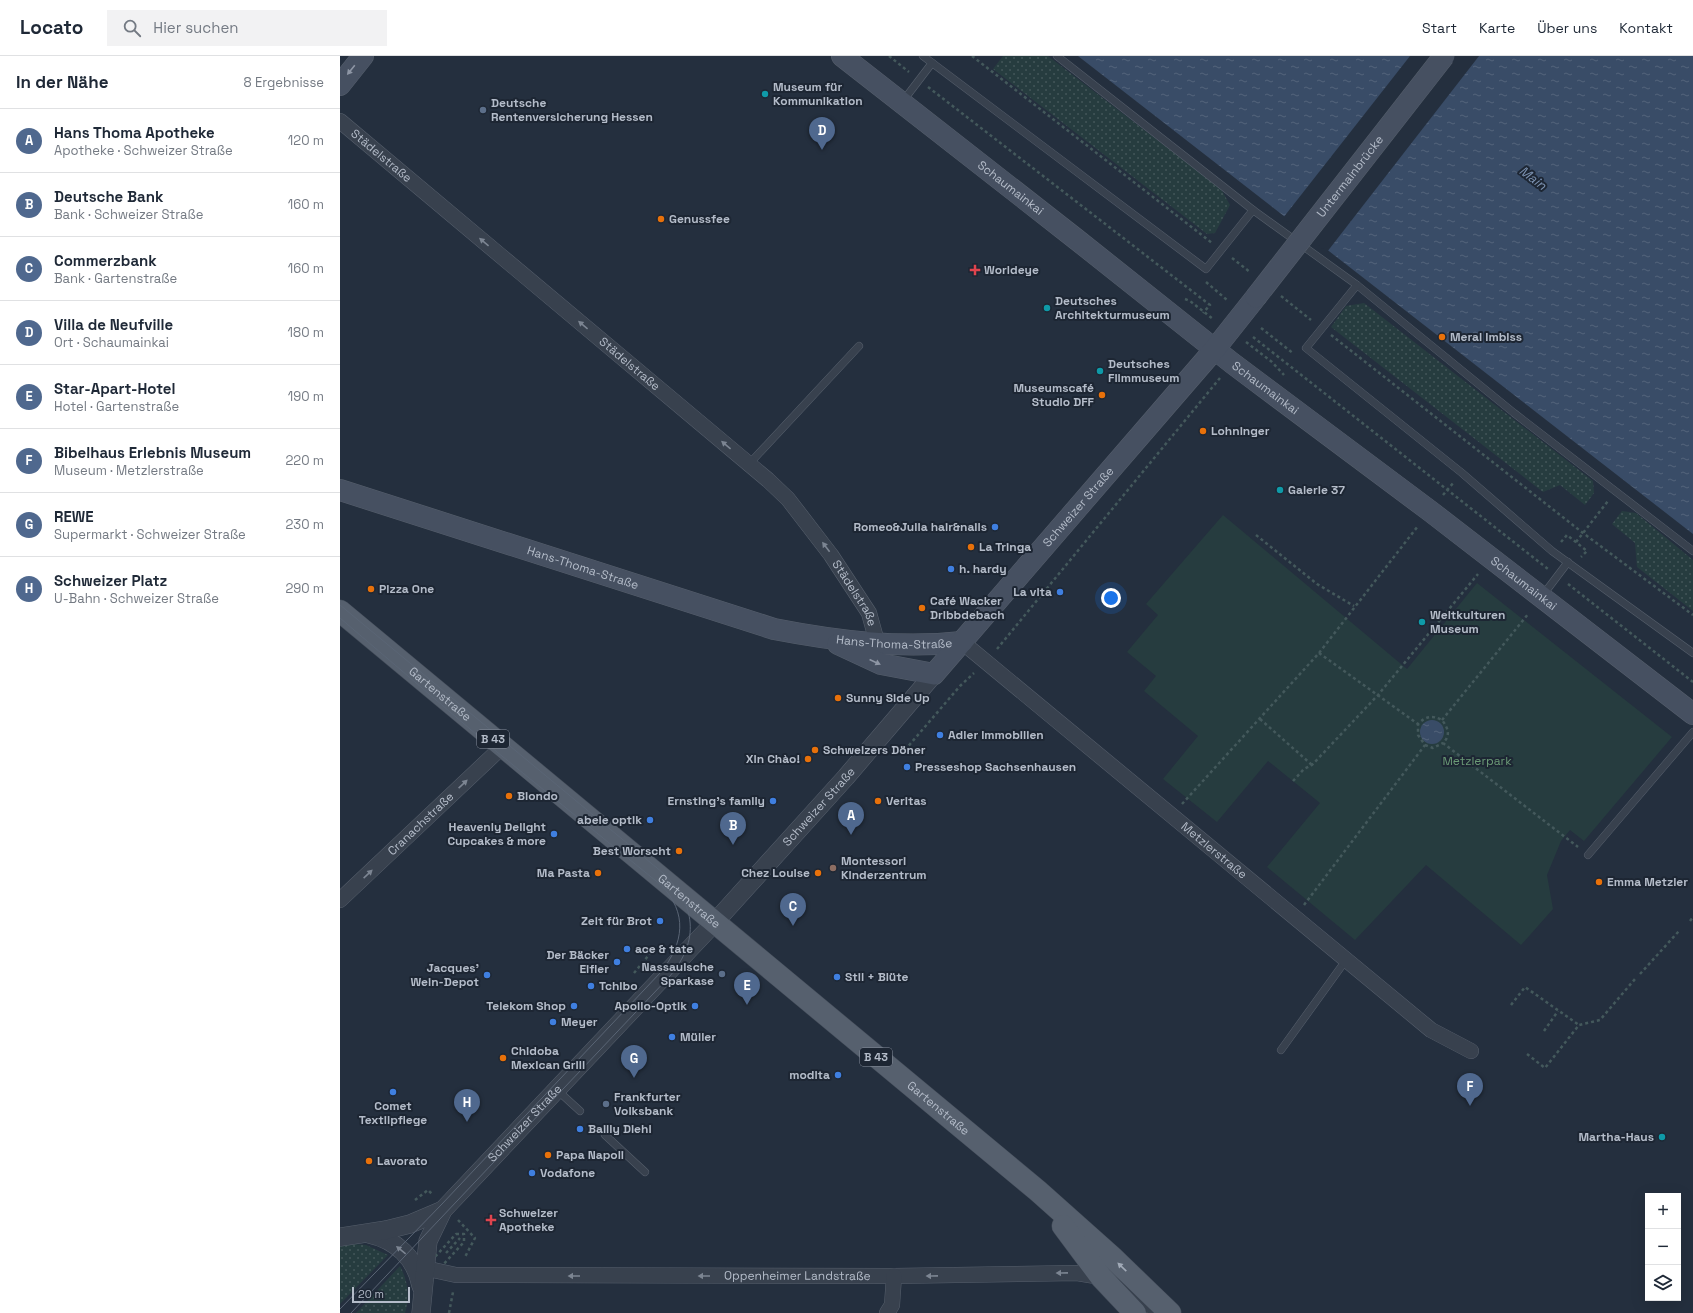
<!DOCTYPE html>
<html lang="de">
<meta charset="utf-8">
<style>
body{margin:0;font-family:"Space Grotesk",sans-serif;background:#f2f2f3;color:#1f2937}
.controls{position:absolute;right:12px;bottom:12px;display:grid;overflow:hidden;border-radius:0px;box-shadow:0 4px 16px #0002}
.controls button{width:36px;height:36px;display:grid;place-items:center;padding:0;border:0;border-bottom:1px solid #e0e1e3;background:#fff;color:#1f2937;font:20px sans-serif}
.scale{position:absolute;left:12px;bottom:10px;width:58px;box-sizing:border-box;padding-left:4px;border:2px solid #b4bcc9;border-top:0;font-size:11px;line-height:14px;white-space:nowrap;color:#b4bcc9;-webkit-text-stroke:3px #1d2633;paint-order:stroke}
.you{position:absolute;left:771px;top:542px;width:14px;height:14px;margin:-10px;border:3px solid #fff;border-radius:50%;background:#1a73e8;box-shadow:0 0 0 6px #1a73e833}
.badge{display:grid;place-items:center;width:26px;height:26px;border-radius:50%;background:#4f688e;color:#fff;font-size:13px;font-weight:700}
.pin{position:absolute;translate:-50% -33px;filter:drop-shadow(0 1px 2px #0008)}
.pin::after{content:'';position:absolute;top:21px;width:14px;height:12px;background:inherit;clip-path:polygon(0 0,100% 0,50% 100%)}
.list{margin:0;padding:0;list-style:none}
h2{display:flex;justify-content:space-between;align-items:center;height:52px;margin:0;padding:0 16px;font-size:17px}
h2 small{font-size:13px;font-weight:400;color:#747a83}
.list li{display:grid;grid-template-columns:26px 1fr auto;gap:12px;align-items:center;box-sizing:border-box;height:64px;padding:0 16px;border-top:1px solid #e0e1e3}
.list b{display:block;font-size:15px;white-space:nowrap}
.list p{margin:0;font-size:13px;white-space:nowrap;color:#747a83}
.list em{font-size:13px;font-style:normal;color:#747a83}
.icon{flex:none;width:22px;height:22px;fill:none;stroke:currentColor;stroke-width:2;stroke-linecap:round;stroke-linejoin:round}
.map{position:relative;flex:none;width:1353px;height:1257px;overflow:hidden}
header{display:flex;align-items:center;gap:24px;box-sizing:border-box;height:56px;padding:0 20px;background:#fff;border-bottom:1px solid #e0e1e3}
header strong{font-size:19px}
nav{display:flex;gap:22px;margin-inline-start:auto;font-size:14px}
.search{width:280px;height:36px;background:#f2f2f3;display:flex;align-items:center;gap:10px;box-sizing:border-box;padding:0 14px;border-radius:0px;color:#747a83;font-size:15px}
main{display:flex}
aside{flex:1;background:#fff}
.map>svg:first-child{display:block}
</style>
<header>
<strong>Locato</strong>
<div class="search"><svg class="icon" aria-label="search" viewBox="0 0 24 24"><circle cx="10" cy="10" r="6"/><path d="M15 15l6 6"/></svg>Hier suchen</div>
<nav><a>Start</a><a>Karte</a><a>Über uns</a><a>Kontakt</a></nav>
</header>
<main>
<aside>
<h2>In der Nähe<small>8 Ergebnisse</small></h2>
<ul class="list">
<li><span class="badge">A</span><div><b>Hans Thoma Apotheke</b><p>Apotheke · Schweizer Straße</p></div><em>120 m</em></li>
<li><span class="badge">B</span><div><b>Deutsche Bank</b><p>Bank · Schweizer Straße</p></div><em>160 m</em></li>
<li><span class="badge">C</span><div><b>Commerzbank</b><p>Bank · Gartenstraße</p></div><em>160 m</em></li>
<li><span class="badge">D</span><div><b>Villa de Neufville</b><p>Ort · Schaumainkai</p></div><em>180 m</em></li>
<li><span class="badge">E</span><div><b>Star-Apart-Hotel</b><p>Hotel · Gartenstraße</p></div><em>190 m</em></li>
<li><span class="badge">F</span><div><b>Bibelhaus Erlebnis Museum</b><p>Museum · Metzlerstraße</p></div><em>220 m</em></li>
<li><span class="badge">G</span><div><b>REWE</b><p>Supermarkt · Schweizer Straße</p></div><em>230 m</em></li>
<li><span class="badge">H</span><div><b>Schweizer Platz</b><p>U-Bahn · Schweizer Straße</p></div><em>290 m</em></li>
</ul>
</aside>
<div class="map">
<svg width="1353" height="1257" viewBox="0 0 1353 1257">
<defs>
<pattern id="grass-dots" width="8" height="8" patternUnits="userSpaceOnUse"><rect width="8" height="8" fill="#263c3f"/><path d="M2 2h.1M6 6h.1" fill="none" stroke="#435659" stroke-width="1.8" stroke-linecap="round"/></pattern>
<pattern id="water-ripples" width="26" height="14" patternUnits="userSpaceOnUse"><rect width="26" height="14" fill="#394c67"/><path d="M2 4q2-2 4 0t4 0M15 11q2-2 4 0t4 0" fill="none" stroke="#53647b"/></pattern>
</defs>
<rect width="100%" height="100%" fill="#242f3e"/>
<!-- grass -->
<g fill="url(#grass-dots)">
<path d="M663,0H708L881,133L890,149L875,177L867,178L653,13Z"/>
<path d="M1024,247L1253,425L1254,437L1245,449L1220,429L1203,436L991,271L1006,250Z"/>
<path d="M1282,455L1296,457L1353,504V555L1297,511L1295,487L1272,468Z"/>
<path d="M14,1188L26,1189L48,1199L0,1248V1189Z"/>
<path d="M60,1210C68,1225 70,1241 65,1257H16Z"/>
</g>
<!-- green -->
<path fill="#263c3f" d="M883,459L1067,613L1137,527L1332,681L1244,785L1230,774L1221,785L1207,819L1213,853L1181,889L1086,809L1015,884L927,811L980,747L928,705L877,766L823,723L858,680L804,635L816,620L787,596L818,559L806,548Z"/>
<!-- water -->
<g fill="url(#water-ripples)">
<path d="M738,0H1353V478Z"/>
<circle cx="1092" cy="676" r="12"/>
</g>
<!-- pier -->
<path fill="#242f3e" d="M1070,0H1139L987,196L943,162Z"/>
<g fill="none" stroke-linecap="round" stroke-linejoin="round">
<!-- service casing -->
<g stroke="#565f6c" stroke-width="8">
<g id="service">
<path d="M583,0L866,213L913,154"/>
<path d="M717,0L913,154L1017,229L1174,357L1353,495"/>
<path d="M563,45L592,7"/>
<path d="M1017,229L966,292L1122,417L1212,495L1353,597"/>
<path d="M409,408L519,290"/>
<path d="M1203,539L1228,506"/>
<path d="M1248,799L1353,676"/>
<path d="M941,994L1006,904"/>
<path d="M217,1034L240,1055"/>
<path d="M265,1079L305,1116"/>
</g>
</g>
<!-- minor casing -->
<g stroke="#565f6c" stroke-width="16">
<g id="minor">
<path id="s1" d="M0,65L428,424L448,443L491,499L529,557L537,586"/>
<path id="s2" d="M622,586L1091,974L1131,995"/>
<path id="s3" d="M0,844L162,691"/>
<path id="s4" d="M84,1212L116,1219L554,1220L737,1217L761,1221L816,1253"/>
<path d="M547,1257L552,1249L554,1220"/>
</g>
</g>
<!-- tertiary casing -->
<g stroke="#565f6c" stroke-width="19">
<g id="tertiary">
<path d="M29,1178C56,1184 76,1202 81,1230"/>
<path d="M0,1181L46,1174L70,1168L103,1154"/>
<path id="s5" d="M81,1257L88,1185L103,1154L375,866L506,721L594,618"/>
</g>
</g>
<!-- secondary casing -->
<g stroke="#565f6c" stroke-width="22">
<g id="secondary">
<path id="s6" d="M502,0L736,183L892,307L1090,455L1353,658"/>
<path d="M0,29L23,0"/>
<path id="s7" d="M0,434L434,573C496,585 559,593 622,586"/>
<path id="s8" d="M498,588L541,608L594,618L874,294L916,241"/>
</g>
</g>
<!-- primary casing -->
<g stroke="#414a57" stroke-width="23">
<g id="primary">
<path id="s9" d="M0,555L698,1135L772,1201L830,1257"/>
<path d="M723,1170L761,1221L795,1257"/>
</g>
</g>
<!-- path -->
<g stroke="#44595c" stroke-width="2.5" stroke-dasharray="3 3" stroke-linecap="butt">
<path d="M549,0L569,16"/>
<path d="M632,0L872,187"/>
<path d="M588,31L870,249L863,257"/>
<path d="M892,202L910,216"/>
<path d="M866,226L887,244"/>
<path d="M941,240L971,264"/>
<path d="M845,243L850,245L873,263"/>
<path d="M921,272L954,298"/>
<path d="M991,279L1243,477L1353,559"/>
<path d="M913,281L1208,513"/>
<path d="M906,286L932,306L944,319"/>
<path d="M1103,439L1114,426"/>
<path d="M916,479L977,528L1014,550"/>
<path d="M1221,486L1227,479L1247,495L1241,501"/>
<path d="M1236,486L1268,445"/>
<path d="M1228,528L1353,626"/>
<path d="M657,593L880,322"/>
<path d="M979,597L1078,668C1086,660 1092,659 1102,664C1108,672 1111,679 1103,687L1238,791"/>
<path d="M920,663L972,709"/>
<path d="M1102,664L1189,557"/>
<path d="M1085,689L1093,692L1103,687"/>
<path d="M565,694L620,630L634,617"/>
<path d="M953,725L964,713L972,709L1038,639L1138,518"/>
<path d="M842,748L979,597L1078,470"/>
<path d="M964,849L1085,689L1078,679V668"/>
<path d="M1350,865L1353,861"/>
<path d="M294,917L313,894L320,892"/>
<path d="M1300,918L1339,875"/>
<path d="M1171,949L1185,931L1239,969"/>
<path d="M1204,975L1218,955"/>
<path d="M1187,998L1205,1012L1239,969L1260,964L1295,923"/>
<path d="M75,1144L88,1134L93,1139"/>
<path d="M118,1164L135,1182L125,1201"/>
<path d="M116,1178H124V1186L101,1211L95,1209L93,1203Z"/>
<path d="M106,1197L120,1182"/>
<path d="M109,1257L113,1236"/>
</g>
<!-- service -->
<use href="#service" stroke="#38414e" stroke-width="7"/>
<!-- minor -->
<use href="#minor" stroke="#38414e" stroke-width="15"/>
<!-- tertiary -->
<use href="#tertiary" stroke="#38414e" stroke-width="18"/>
<!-- secondary -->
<use href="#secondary" stroke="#465061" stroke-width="21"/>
<!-- primary -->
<use href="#primary" stroke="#56606e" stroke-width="22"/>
<!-- tram -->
<g stroke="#5a6575" stroke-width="1">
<path d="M0,549L323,817C356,849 360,884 330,920L11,1257"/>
<path d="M0,562L157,696L321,829C348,857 344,887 321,916L102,1148L0,1253"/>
</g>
<!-- secondary-bridge casing -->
<g stroke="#565f6c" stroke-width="22" stroke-linecap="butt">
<g id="secondary-bridge">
<path id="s10" d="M916,241L1104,0"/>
</g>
</g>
<!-- secondary-bridge -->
<use href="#secondary-bridge" stroke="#465061" stroke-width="21"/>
</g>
<!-- one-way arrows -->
<defs><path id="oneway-solid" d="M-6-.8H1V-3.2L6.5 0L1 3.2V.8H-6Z"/></defs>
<g fill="#8e96a5">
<use href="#oneway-solid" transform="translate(11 14) rotate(129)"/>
<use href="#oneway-solid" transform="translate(535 606) rotate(25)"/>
</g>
<g fill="#7c8592">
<use href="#oneway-solid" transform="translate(144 186) rotate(-140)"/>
<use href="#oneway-solid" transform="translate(243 269) rotate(-140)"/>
<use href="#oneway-solid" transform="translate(386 389) rotate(-140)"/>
<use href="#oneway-solid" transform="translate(486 491) rotate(-127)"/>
<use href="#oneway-solid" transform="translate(123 728) rotate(-43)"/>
<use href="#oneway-solid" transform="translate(28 818) rotate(-43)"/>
<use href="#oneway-solid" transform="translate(61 1194) rotate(-141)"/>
<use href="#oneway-solid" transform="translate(722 1217) rotate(179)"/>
<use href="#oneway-solid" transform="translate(234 1220) rotate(-180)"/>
<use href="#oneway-solid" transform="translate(364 1220) rotate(-180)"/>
<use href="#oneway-solid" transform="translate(592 1220) rotate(179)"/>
</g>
<use fill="#a1aab7" href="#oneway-solid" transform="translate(782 1211) rotate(-136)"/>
<!-- markers -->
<g fill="#0f9aa8" stroke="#1d2633" stroke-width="1.5">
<circle cx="425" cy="38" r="4"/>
<circle cx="707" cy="252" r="4"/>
<circle cx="760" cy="315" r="4"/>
<circle cx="940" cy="434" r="4"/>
<circle cx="1082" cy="566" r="4"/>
<circle cx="1322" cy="1081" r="4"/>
</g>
<g fill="#5c6f8a" stroke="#1d2633" stroke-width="1.5">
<circle cx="143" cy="54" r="4"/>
<circle cx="382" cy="918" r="4"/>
<circle cx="266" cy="1048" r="4"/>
</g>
<g fill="#e8710a" stroke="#1d2633" stroke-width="1.5">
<circle cx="321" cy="163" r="4"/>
<circle cx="1102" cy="281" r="4"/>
<circle cx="762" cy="339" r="4"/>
<circle cx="863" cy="375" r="4"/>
<circle cx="631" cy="491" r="4"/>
<circle cx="31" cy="533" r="4"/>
<circle cx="582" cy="552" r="4"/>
<circle cx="498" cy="642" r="4"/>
<circle cx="475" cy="694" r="4"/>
<circle cx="468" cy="703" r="4"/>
<circle cx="169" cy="740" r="4"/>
<circle cx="538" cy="745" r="4"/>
<circle cx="339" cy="795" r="4"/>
<circle cx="258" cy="817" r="4"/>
<circle cx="478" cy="817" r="4"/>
<circle cx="1259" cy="826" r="4"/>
<circle cx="163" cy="1002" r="4"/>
<circle cx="208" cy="1099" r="4"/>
<circle cx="29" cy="1105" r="4"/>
</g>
<g fill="#e0444e" stroke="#1d2633" stroke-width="1.5">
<path d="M633 208h4v4h4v4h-4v4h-4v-4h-4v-4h4z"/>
<path d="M149 1158h4v4h4v4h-4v4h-4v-4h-4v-4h4z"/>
</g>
<g fill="#3f7fe0" stroke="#1d2633" stroke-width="1.5">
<circle cx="655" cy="471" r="4"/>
<circle cx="611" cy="513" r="4"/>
<circle cx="720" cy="536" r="4"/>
<circle cx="600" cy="679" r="4"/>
<circle cx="567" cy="711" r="4"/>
<circle cx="433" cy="745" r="4"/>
<circle cx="310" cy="764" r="4"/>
<circle cx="214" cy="778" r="4"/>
<circle cx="320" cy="865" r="4"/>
<circle cx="287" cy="893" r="4"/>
<circle cx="277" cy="906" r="4"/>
<circle cx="147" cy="919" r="4"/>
<circle cx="497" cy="921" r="4"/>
<circle cx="251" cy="930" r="4"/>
<circle cx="234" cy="950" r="4"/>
<circle cx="355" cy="950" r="4"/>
<circle cx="213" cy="966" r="4"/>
<circle cx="332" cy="981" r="4"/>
<circle cx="498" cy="1019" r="4"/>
<circle cx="53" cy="1036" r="4"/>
<circle cx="240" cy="1073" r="4"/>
<circle cx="192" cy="1117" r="4"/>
</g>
<circle fill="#8d6e63" stroke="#1d2633" stroke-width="1.5" cx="493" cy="812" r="4"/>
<g text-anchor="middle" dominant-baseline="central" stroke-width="4" stroke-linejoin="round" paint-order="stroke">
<!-- shield labels -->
<g fill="#1d2633" stroke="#878f9c" stroke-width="1">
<rect x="137" y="674" width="32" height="18" rx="3"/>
<rect x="520" y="992" width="32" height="18" rx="3"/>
</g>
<g font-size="11" font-weight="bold" fill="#b4bcc9">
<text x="153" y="683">B 43</text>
<text x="536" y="1001">B 43</text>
</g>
<!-- poi labels -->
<g font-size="12" font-weight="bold" fill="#b4bcc9" stroke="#1d2633" text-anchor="start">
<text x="433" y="31">Museum für<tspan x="433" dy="14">Kommunikation</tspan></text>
<text x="151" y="47">Deutsche<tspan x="151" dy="14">Rentenversicherung Hessen</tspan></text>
<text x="329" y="163">Genussfee</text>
<text x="644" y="214">Worldeye</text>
<text x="715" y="245">Deutsches<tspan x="715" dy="14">Architekturmuseum</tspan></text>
<text x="1110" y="281">Meral Imbiss</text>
<text x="768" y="308">Deutsches<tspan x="768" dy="14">Filmmuseum</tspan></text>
<text x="754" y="332" text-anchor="end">Museumscafé<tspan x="754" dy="14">Studio DFF</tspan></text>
<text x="871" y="375">Lohninger</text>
<text x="948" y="434">Galerie 37</text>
<text x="647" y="471" text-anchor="end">Romeo&amp;Julia hair&amp;nails</text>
<text x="639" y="491">La Tringa</text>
<text x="619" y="513">h. hardy</text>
<text x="39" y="533">Pizza One</text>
<text x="712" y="536" text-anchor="end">La vita</text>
<text x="590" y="545">Café Wacker<tspan x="590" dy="14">Dribbdebach</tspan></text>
<text x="1090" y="559">Weltkulturen<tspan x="1090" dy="14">Museum</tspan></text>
<text x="506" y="642">Sunny Side Up</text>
<text x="608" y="679">Adler Immobilien</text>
<text x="483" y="694">Schweizers Döner</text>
<text x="460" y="703" text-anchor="end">Xin Chào!</text>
<text x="575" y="711">Presseshop Sachsenhausen</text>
<text x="177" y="740">Biondo</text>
<text x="425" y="745" text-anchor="end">Ernsting's family</text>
<text x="546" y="745">Veritas</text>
<text x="302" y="764" text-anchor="end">abele optik</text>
<text x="206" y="771" text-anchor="end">Heavenly Delight<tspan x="206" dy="14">Cupcakes &amp; more</tspan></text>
<text x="331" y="795" text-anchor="end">Best Worscht</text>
<text x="501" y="805">Montessori<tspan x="501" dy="14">Kinderzentrum</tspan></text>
<text x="250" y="817" text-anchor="end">Ma Pasta</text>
<text x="470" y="817" text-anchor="end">Chez Louise</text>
<text x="1267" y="826">Emma Metzler</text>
<text x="312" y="865" text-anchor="end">Zeit für Brot</text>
<text x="295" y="893">ace &amp; tate</text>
<text x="269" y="899" text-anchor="end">Der Bäcker<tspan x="269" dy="14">Eifler</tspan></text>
<text x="374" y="911" text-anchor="end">Nassauische<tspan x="374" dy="14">Sparkase</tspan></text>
<text x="139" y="912" text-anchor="end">Jacques'<tspan x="139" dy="14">Wein-Depot</tspan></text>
<text x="505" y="921">Stil + Blüte</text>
<text x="259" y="930">Tchibo</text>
<text x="226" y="950" text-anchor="end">Telekom Shop</text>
<text x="347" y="950" text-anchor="end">Apollo-Optik</text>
<text x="221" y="966">Meyer</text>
<text x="340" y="981">Müller</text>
<text x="171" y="995">Chidoba<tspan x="171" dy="14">Mexican Grill</tspan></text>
<text x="490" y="1019" text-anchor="end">modita</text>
<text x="274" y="1041">Frankfurter<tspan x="274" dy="14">Volksbank</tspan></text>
<text x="53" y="1050" text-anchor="middle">Comet<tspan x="53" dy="14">Textilpflege</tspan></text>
<text x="248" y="1073">Bailly Diehl</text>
<text x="1314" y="1081" text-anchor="end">Martha-Haus</text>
<text x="216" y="1099">Papa Napoli</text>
<text x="37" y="1105">Lavorato</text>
<text x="200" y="1117">Vodafone</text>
<text x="159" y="1157">Schweizer<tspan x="159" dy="14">Apotheke</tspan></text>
</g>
<!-- street labels -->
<g font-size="12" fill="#b4bcc9" stroke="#1d2633">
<text stroke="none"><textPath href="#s1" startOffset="54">Städelstraße</textPath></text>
<text stroke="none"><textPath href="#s10" startOffset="153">Untermainbrücke</textPath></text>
<text stroke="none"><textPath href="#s6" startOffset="214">Schaumainkai</textPath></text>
<text stroke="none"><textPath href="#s1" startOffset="378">Städelstraße</textPath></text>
<text stroke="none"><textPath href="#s6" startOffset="538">Schaumainkai</textPath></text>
<text stroke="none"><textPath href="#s8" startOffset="322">Schweizer Straße</textPath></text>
<text stroke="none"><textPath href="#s7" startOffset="255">Hans-Thoma-Straße</textPath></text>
<text stroke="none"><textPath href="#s6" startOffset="862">Schaumainkai</textPath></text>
<text stroke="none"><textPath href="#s1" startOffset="702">Städelstraße</textPath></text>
<text stroke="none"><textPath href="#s7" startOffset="577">Hans-Thoma-Straße</textPath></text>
<text stroke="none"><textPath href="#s9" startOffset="130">Gartenstraße</textPath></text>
<text stroke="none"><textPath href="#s5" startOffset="658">Schweizer Straße</textPath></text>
<text stroke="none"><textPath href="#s3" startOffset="111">Cranachstraße</textPath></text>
<text stroke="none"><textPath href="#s2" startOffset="327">Metzlerstraße</textPath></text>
<text stroke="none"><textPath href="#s9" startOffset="454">Gartenstraße</textPath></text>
<text stroke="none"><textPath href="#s9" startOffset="778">Gartenstraße</textPath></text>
<text stroke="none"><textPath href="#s5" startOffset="226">Schweizer Straße</textPath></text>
<text stroke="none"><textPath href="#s4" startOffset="374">Oppenheimer Landstraße</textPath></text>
</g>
<!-- park labels -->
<g font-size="12" fill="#6b9a76" stroke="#1d2633">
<text x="1137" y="705">Metzlerpark</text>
</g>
<!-- water labels -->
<g font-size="13" font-style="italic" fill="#7c92b1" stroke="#1d2633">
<text transform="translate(1193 122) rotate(37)">Main</text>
</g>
</g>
</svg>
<div class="controls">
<button>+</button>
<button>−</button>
<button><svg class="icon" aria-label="layers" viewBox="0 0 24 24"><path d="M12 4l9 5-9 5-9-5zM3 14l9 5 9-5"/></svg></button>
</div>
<div class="scale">20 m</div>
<div class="you"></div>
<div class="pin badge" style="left:511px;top:779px">A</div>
<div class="pin badge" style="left:393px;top:789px">B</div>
<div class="pin badge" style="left:453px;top:870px">C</div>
<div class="pin badge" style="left:482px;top:94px">D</div>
<div class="pin badge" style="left:407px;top:949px">E</div>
<div class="pin badge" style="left:1130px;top:1050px">F</div>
<div class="pin badge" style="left:294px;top:1022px">G</div>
<div class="pin badge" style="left:127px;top:1066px">H</div>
</div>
</main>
